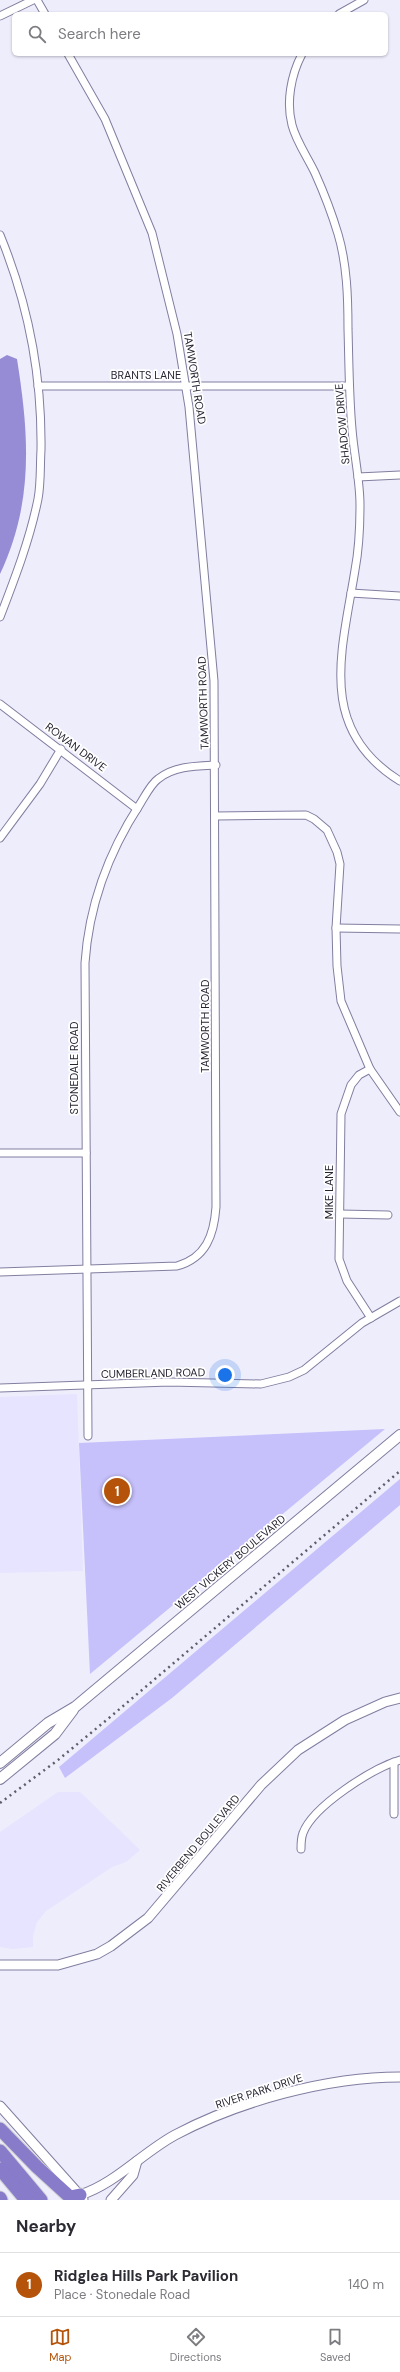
<!DOCTYPE html>
<meta charset="utf-8">
<style>
body{margin:0;font-family:"DM Sans",sans-serif;background:#f2f2f3;color:#2b2b33}
.you{position:absolute;left:225px;top:1375px;width:14px;height:14px;margin:-10px;border:3px solid #fff;border-radius:50%;background:#1a73e8;box-shadow:0 0 0 6px #1a73e833}
.badge{display:grid;place-items:center;width:26px;height:26px;border-radius:50%;background:#b45309;color:#fff;font-size:13px;font-weight:700}
.pin{position:absolute;translate:-50% -50%;border:2px solid #fff;box-shadow:0 1px 4px #0006}
.list{margin:0;padding:0;list-style:none}
h2{display:flex;justify-content:space-between;align-items:center;height:52px;margin:0;padding:0 16px;font-size:17px}
h2 small{font-size:13px;font-weight:400;color:#7c7c81}
.list li{display:grid;grid-template-columns:26px 1fr auto;gap:12px;align-items:center;box-sizing:border-box;height:64px;padding:0 16px;border-top:1px solid #e1e1e2}
.list b{display:block;font-size:15px;white-space:nowrap}
.list p{margin:0;font-size:13px;white-space:nowrap;color:#7c7c81}
.list em{font-size:13px;font-style:normal;color:#7c7c81}
.icon{flex:none;width:22px;height:22px;fill:none;stroke:currentColor;stroke-width:2;stroke-linecap:round;stroke-linejoin:round}
.map{position:relative;flex:none;width:400px;height:2200px;overflow:hidden}
.search{position:absolute;background:#fff;box-shadow:0 1px 3px #0004;left:12px;right:12px;top:12px;height:44px;display:flex;align-items:center;gap:10px;box-sizing:border-box;padding:0 14px;border-radius:6px;color:#7c7c81;font-size:15px}
.sheet{height:116px;background:#fff}
nav{display:flex;justify-content:space-around;align-items:center;box-sizing:border-box;height:56px;border-top:1px solid #e1e1e2;background:#fff;font-size:11px;color:#7c7c81}
nav a{display:grid;justify-items:center;gap:2px}
nav .on{color:#b45309}
.map>svg:first-child{display:block}
</style>
<div class="map">
<svg width="400" height="2200" viewBox="0 0 400 2200">
<rect width="100%" height="100%" fill="#eeedfc"/>
<!-- built -->
<g fill="#e6e4ff">
<path d="M77,1394L83,1571L0,1573V1397Z"/>
<path d="M58,1792H80L140,1850L126,1862L112,1867L46,1911L37,1922L33,1936V1947L13,1949L0,1947V1832Z"/>
</g>
<!-- green -->
<g fill="#c6c0fb">
<path d="M385,1429L90,1674L79,1443Z"/>
<path d="M400,1479V1505L172,1698L65,1778L59,1767Z"/>
</g>
<!-- water -->
<path fill="#968cd5" d="M7,355L17,359C29,435 34,502 0,574V359Z"/>
<g fill="none" stroke-linecap="round" stroke-linejoin="round">
<!-- minor casing -->
<g stroke="#817e9f" stroke-width="9">
<g id="minor">
<path d="M37,0L45,14"/>
<path d="M339,14L364,0"/>
<path d="M0,16L33,0"/>
<path d="M302,54C291,75 286,102 292,125C296,141 308,158 315,173C324,193 332,214 338,234C347,264 348,298 348,329C349,363 349,396 352,429C354,455 360,480 360,505C360,527 359,549 355,570C342,651 316,729 400,781"/>
<path d="M0,235C28,303 42,376 41,450C40,466 41,483 38,499C30,539 15,578 0,617"/>
<path d="M38,386H349"/>
<path d="M358,477L400,475"/>
<path d="M351,593L400,596"/>
<path d="M0,704L137,809"/>
<path d="M216,816L306,815L314,819L327,830L337,852L340,864L336,928L337,966L341,1001L370,1069L400,1112"/>
<path d="M0,838L40,784L61,749"/>
<path d="M336,928L400,929"/>
<path d="M370,1069L359,1075L351,1085L341,1114L339,1259L347,1281L371,1318"/>
<path d="M0,1153H86"/>
<path d="M340,1214L388,1215"/>
<path d="M0,1272L177,1266C206,1258 214,1235 216,1207L214,681L189,407L177,334L152,233L105,119L68,54"/>
<path d="M0,1388L169,1382L261,1384L289,1377L304,1370L362,1323L400,1301"/>
<path d="M88,1436L85,963C89,904 108,853 140,804C145,796 151,784 158,779C174,766 196,766 216,765"/>
<path d="M394,1814V1762"/>
<path d="M301,1849C301,1843 301,1838 303,1833C313,1806 373,1768 400,1760"/>
</g>
</g>
<!-- tertiary casing -->
<g stroke="#817e9f" stroke-width="11">
<g id="tertiary">
<path d="M0,1965H58L97,1954L111,1946L148,1918L261,1785L298,1750L345,1720L385,1702L400,1698"/>
<path d="M0,2106L83,2199"/>
<path d="M80,2195C115,2184 142,2153 175,2135C239,2101 327,2077 400,2077"/>
<path d="M111,2200L133,2175L137,2161"/>
</g>
</g>
<!-- secondary casing -->
<g stroke="#817e9f" stroke-width="12">
<g id="secondary">
<path d="M0,1763L48,1723L75,1707L400,1435"/>
<path d="M0,1779L55,1734L73,1710"/>
</g>
</g>
<!-- motorway casing -->
<g stroke="#cfcfd2" stroke-width="15">
<g id="motorway">
<path d="M0,2129L37,2167L70,2197L80,2195"/>
<path d="M0,2151L41,2200"/>
<path d="M0,2169L26,2200"/>
<path d="M0,2198L1,2200"/>
</g>
</g>
<!-- minor -->
<use href="#minor" stroke="#fff" stroke-width="7"/>
<!-- tertiary -->
<use href="#tertiary" stroke="#fff" stroke-width="9"/>
<!-- secondary -->
<use href="#secondary" stroke="#fff" stroke-width="10"/>
<!-- motorway -->
<use href="#motorway" stroke="#877bca" stroke-width="13"/>
<!-- rail -->
<path stroke="#5e5d6b" stroke-width="2.5" stroke-dasharray="2 4" stroke-linecap="butt" d="M0,1803L58,1760L109,1718L400,1471"/>
</g>
<g text-anchor="middle" dominant-baseline="central" stroke-width="3.5" stroke-linejoin="round" paint-order="stroke">
<!-- street labels -->
<g font-size="11" fill="#252431" stroke="#fff">
<text x="146" y="375">BRANTS LANE</text>
<text transform="translate(195 378) rotate(81)">TAMWORTH ROAD</text>
<text transform="translate(342 424) rotate(-95)">SHADOW DRIVE</text>
<text transform="translate(203 703) rotate(-92)">TAMWORTH ROAD</text>
<text transform="translate(76 747) rotate(37)">ROWAN DRIVE</text>
<text transform="translate(205 1026) rotate(-90)">TAMWORTH ROAD</text>
<text transform="translate(74 1068) rotate(-90)">STONEDALE ROAD</text>
<text transform="translate(329 1192) rotate(-90)">MIKE LANE</text>
<text transform="translate(153 1373) rotate(-1)">CUMBERLAND ROAD</text>
<text transform="translate(230 1562) rotate(-40)">WEST VICKERY BOULEVARD</text>
<text transform="translate(198 1843) rotate(-50)">RIVERBEND BOULEVARD</text>
<text transform="translate(259 2091) rotate(-18)">RIVER PARK DRIVE</text>
</g>
</g>
</svg>
<div class="you"></div>
<div class="pin badge" style="left:117px;top:1491px">1</div>
<div class="search"><svg class="icon" aria-label="search" viewBox="0 0 24 24"><circle cx="10" cy="10" r="6"/><path d="M15 15l6 6"/></svg>Search here</div>
</div>
<section class="sheet">
<h2>Nearby<small></small></h2>
<ul class="list">
<li><span class="badge">1</span><div><b>Ridglea Hills Park Pavilion</b><p>Place · Stonedale Road</p></div><em>140 m</em></li>
</ul>
</section>
<nav>
<a class="on"><svg class="icon" aria-label="map" viewBox="0 0 24 24"><path d="M3 6l6-2 6 2 6-2v14l-6 2-6-2-6 2zM9 4v14M15 6v14"/></svg>Map</a>
<a><svg class="icon" aria-label="directions" viewBox="0 0 24 24"><path d="M12 3l9 9-9 9-9-9zM9 14v-3h6M13 9l2 2-2 2"/></svg>Directions</a>
<a><svg class="icon" aria-label="saved" viewBox="0 0 24 24"><path d="M7 4h10v16l-5-4-5 4z"/></svg>Saved</a>
</nav>
